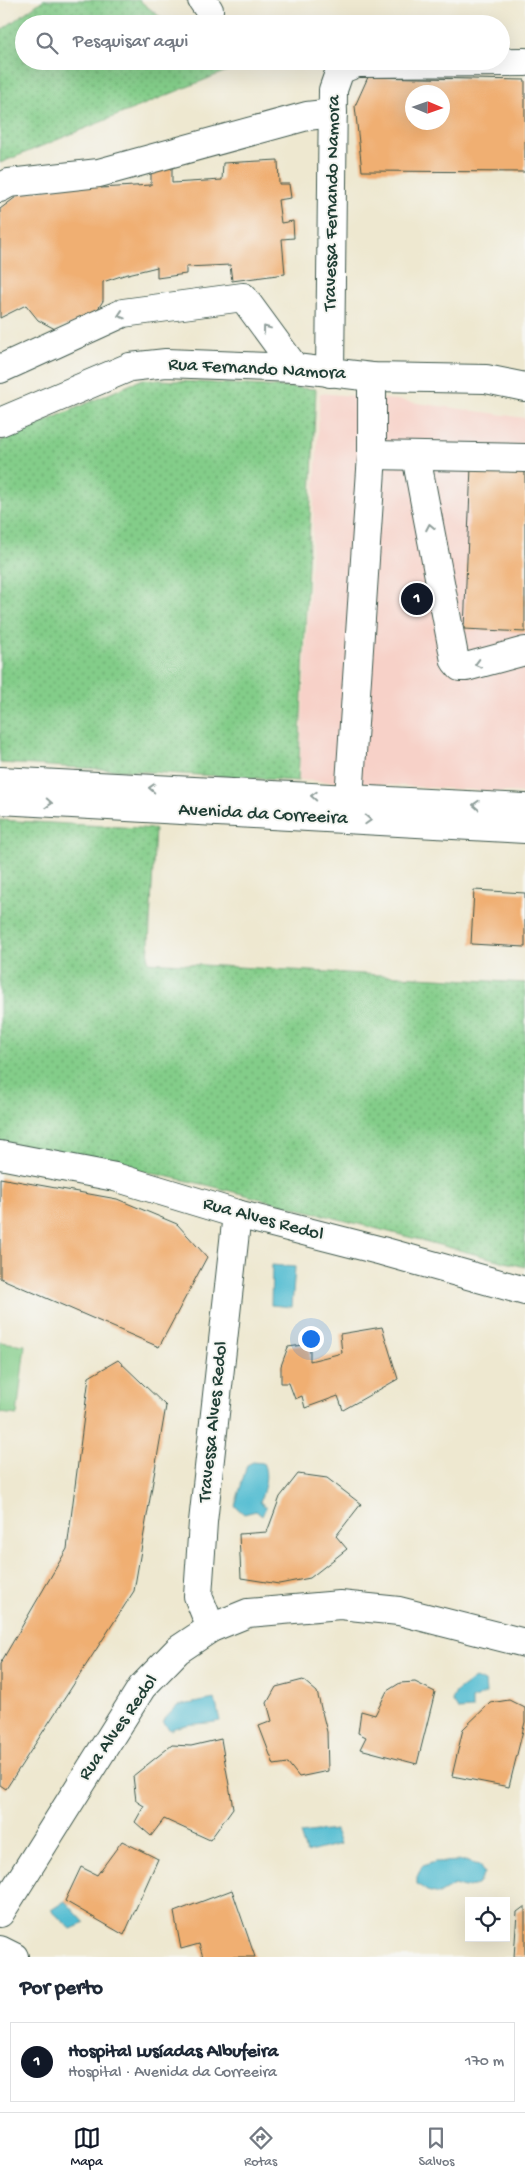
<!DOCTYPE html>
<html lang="pt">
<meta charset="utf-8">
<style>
body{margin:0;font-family:"Gochi Hand",sans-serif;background:#f2f2f3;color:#1f2937}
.controls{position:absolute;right:15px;bottom:15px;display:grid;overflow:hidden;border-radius:0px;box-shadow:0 5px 20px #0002}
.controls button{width:45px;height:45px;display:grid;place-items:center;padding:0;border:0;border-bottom:1px solid #e0e1e3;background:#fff;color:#1f2937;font:25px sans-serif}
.compass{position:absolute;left:405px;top:85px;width:45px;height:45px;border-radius:50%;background:#fff;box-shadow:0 5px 20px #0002;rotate:92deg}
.you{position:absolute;left:310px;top:1338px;width:18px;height:18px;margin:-12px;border:4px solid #fff;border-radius:50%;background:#1a73e8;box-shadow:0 0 0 8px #1a73e833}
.badge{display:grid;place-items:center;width:32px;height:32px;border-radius:50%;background:#111827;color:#fff;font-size:16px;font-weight:700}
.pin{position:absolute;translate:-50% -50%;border:2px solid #fff;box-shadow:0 1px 5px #0006}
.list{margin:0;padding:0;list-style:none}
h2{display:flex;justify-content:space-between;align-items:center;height:65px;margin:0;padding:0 20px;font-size:21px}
h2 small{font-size:16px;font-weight:400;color:#747a83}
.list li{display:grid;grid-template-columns:32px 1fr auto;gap:15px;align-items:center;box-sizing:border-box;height:80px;margin:0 10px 10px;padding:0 10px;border:1px solid #e0e1e3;border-radius:0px}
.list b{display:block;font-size:19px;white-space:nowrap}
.list p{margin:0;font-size:16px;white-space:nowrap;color:#747a83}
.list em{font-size:16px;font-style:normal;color:#747a83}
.icon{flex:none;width:28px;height:28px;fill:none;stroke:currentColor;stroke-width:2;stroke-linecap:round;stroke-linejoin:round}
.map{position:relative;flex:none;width:525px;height:1957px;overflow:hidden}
.search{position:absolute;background:#fff;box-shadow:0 5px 20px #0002;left:15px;right:15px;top:15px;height:55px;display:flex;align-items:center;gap:12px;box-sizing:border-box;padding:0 18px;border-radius:28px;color:#747a83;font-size:19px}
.sheet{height:155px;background:#fff}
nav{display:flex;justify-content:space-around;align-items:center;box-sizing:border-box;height:70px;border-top:1px solid #e0e1e3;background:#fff;font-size:14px;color:#747a83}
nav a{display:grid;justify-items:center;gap:2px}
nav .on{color:#111827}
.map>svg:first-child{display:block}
</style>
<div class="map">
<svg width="525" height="1957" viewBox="0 0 525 1957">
<defs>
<pattern id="grass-dots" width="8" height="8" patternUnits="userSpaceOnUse" patternTransform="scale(1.25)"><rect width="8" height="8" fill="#83cd89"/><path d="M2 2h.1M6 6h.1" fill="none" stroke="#6ba871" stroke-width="1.8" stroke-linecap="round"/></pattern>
</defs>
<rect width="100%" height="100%" fill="#f6f6f2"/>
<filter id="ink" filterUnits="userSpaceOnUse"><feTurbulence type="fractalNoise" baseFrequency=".02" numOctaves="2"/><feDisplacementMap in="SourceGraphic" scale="10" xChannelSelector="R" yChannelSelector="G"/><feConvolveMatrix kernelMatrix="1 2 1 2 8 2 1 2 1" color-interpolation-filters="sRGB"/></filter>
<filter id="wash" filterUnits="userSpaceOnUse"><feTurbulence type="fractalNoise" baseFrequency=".0096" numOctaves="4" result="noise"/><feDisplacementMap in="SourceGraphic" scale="20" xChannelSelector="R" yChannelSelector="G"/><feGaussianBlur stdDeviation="1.12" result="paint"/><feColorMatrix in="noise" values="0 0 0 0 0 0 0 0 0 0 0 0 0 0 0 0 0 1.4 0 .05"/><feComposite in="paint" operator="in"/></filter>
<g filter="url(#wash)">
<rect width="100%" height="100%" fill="#eee8d0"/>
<!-- built -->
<path fill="#f7d1c8" d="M320,393L396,400L525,418V793L299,780Z"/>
<!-- grass -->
<g fill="url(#grass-dots)" stroke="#51855e">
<path d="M43,0H139L169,24H24V61H217L229,70L0,163V31Z"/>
<path d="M143,379L316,389L298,781L0,763V441Z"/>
<path d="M0,820L155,829L148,962L525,983V1267L207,1185L0,1141Z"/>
</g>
<!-- green -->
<path fill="#83cd89" stroke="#51855e" d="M0,1342L25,1345L17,1415L0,1413Z"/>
<!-- water -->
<g fill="#55bdd2" stroke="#3a7d83">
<path d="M272,1265L295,1267L292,1307L271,1305Z"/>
<path d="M253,1462L263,1463C269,1475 264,1489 260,1502L266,1507L262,1516L256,1511L244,1514L235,1506L247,1465Z"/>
<path d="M475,1678L485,1682L486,1693L472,1700V1709L458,1710L452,1701L456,1692Z"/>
<path d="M215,1699L220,1721C203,1725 185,1722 170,1730L162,1722L177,1706Z"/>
<path d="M335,1830L340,1844L306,1853L300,1834Z"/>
<path d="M465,1861L479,1865L484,1874L477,1885L464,1888L454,1885L439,1894L427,1891L417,1884V1877L422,1866L435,1862Z"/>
<path d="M65,1901L85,1923L71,1929L51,1910Z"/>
</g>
<g id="blocks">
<!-- building -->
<g fill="#f0af72" fill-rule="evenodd">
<path d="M368,77L525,80V172L362,171L355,106ZM412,92H442V122H412Z"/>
<path d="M278,160L279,184H289L291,198L278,200L281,223L293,221L294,238L282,239L285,274L232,281L230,265L186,267V274L157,278V267L124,275L103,282V301L92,318L55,329L38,320L26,305L0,318V209L20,194L100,179L101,188L151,185V169L172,166V183L222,180L223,163Z"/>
<path d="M471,467L525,470V632L464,629Z"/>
<path d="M474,890L525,893V947L471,944Z"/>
<path d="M0,1178L117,1199L177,1224L207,1257L159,1347L0,1278Z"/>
<path d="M382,1327L398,1379L343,1410L338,1396L305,1408L302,1396L295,1399L289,1383H281V1366L288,1347L310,1344V1361L342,1353L340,1334Z"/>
<path d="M118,1360L166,1406L134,1591L6,1789L0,1785V1664L67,1549L89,1377Z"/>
<path d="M298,1474L327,1478L361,1504L336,1536L347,1549L310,1578L279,1584L241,1578L239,1534L267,1532L280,1497Z"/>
<path d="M303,1680L317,1692L327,1732L328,1771L299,1777L288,1763L274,1765L259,1726L272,1721L267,1703L276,1687Z"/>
<path d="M415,1682L435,1692L417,1764L360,1749L366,1737L358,1733L361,1711L375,1715L387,1691L400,1683Z"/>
<path d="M509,1700L525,1708V1722L509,1787L452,1776L463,1729L490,1703Z"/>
<path d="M221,1739L233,1808L210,1840L164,1819L151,1836L135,1822L144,1806L136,1801L133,1776L172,1745L191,1746Z"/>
<path d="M122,1841L158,1859L124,1935L65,1901L81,1867L97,1875Z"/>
<path d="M232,1890L255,1957H203L199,1944L181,1949L174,1912Z"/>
<path d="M525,1906V1957H514L517,1912Z"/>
</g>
</g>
</g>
<g filter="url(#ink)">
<use href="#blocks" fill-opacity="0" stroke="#3e574b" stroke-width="1"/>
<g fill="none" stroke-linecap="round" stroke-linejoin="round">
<!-- minor casing -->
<g stroke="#3e574b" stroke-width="30">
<g id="minor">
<path d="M202,0L209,10"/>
<path d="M0,188L9,183L99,173L307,116L333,113"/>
<path d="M0,369L123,313L243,297L295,368"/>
<path d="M330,373L333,90L340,70L357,63L525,62"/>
<path d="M0,422L130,367L166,363L295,368L372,377L486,379L525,387"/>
<path d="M372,455L525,458"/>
<path d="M416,456L455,661L460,667H466L525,651"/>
<path d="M349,798L372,455V377"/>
<path d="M0,1155L115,1177L237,1214L382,1251L525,1291"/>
<path d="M211,1628L198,1596L203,1522L237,1214"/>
<path d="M0,1913L142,1687L178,1650L211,1628L248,1613L340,1605L399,1611L525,1643"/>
<path d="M0,1950L14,1957"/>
</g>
</g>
<!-- major casing -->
<g stroke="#3e574b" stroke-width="30">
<g id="major">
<path d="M0,781L525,808"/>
<path d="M0,800L525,829"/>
</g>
</g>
<!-- minor -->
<use href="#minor" stroke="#fff" stroke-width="28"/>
<!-- major -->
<use href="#major" stroke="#fff" stroke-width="28"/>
</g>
<!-- one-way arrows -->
<defs><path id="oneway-chevron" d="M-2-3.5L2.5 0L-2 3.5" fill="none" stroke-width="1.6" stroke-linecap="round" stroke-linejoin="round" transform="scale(1.25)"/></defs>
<g stroke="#8f9e9a">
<use href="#oneway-chevron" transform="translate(121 315) rotate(162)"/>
<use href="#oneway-chevron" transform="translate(266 329) rotate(-127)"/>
<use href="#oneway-chevron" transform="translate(430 527) rotate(-101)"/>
<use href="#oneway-chevron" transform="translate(478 664) rotate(165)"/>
<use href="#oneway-chevron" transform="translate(152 788) rotate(-177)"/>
<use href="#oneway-chevron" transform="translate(314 796) rotate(-177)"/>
<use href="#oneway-chevron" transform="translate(49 803) rotate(3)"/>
<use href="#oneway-chevron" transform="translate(476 805) rotate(-177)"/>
<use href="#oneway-chevron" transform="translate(368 820) rotate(3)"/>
</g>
</g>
<g text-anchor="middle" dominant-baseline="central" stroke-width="4" stroke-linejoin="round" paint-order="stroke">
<!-- street labels -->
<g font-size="19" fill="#1f3d34" stroke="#f6f6f2">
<text transform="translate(333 203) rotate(-89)">Travessa Fernando Namora</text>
<text transform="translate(257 370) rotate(3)">Rua Fernando Namora</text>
<text transform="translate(263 815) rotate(3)">Avenida da Correeira</text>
<text transform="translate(263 1220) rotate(15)">Rua Alves Redol</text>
<text transform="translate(214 1422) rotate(-84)">Travessa Alves Redol</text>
<text transform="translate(119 1728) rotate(-55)">Rua Alves Redol</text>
</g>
</g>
</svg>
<div class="controls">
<button><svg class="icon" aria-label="locate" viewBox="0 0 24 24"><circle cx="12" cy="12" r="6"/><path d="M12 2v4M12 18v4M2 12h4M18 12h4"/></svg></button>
</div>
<svg class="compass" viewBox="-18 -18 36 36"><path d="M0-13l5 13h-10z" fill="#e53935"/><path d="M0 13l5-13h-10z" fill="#747a83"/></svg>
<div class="you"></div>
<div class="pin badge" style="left:417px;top:599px">1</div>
<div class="search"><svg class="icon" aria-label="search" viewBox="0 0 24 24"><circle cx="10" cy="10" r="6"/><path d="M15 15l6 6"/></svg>Pesquisar aqui</div>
</div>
<section class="sheet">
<h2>Por perto<small></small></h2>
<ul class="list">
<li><span class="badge">1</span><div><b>Hospital Lusíadas Albufeira</b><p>Hospital · Avenida da Correeira</p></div><em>170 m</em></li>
</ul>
</section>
<nav>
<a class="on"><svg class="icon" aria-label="map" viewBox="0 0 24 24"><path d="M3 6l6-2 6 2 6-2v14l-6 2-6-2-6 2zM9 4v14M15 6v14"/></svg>Mapa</a>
<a><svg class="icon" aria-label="directions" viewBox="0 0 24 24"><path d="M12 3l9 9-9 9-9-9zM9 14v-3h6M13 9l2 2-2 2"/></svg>Rotas</a>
<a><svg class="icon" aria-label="saved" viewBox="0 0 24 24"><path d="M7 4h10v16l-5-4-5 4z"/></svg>Salvos</a>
</nav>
